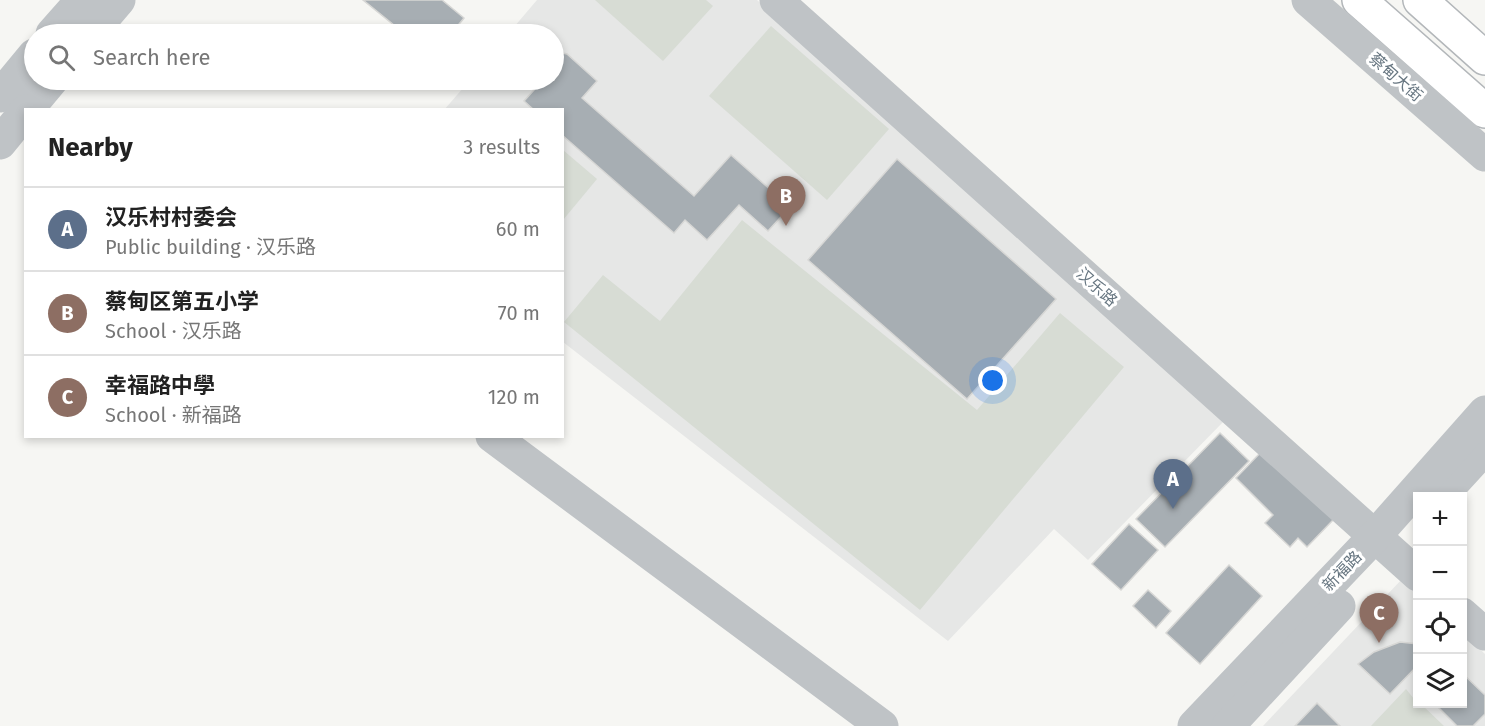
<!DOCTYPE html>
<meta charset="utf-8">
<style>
body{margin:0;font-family:"Fira Sans","Noto Sans SC",sans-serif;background:#f2f2f2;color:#222}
.controls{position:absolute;right:18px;bottom:18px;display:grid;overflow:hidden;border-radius:0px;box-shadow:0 3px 9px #0003}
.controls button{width:54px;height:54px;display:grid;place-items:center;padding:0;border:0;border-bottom:2px solid #e0e0e0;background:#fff;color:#222;font:30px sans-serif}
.you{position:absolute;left:993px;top:381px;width:21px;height:21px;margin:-15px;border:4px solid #fff;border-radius:50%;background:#1a73e8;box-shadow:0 0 0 9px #1a73e833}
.badge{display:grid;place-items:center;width:39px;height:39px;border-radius:50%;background:#db2777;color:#fff;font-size:20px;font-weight:700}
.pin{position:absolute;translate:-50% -50px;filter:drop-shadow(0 2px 3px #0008)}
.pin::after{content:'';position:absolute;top:32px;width:21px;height:18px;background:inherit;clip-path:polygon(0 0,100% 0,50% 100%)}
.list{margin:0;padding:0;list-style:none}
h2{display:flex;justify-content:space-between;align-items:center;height:78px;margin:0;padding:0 24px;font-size:26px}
h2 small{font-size:20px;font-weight:400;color:#767676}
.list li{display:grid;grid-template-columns:39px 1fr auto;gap:18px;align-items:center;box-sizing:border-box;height:84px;padding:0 24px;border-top:2px solid #e0e0e0}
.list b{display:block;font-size:22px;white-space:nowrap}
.list p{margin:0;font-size:20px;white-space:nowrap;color:#767676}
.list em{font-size:20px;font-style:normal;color:#767676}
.icon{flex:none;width:33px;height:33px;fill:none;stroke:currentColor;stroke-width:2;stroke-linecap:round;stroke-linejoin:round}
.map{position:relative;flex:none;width:1485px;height:726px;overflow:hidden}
.search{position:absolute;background:#fff;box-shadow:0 3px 9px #0003;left:24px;top:24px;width:540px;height:66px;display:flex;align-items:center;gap:15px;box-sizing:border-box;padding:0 21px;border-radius:33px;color:#767676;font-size:22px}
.panel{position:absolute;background:#fff;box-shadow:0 3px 9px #0003;left:24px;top:108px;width:540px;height:330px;border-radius:0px}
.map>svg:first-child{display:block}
</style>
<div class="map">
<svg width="1485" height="726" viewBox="0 0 1485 726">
<rect width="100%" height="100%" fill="#f6f6f3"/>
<!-- built -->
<g fill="#e6e7e6">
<path d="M537,0H757L1225,420L1088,560L1054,529L948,641L563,342L562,110H444L470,80H554V34H508Z"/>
<path d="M1403,578L1417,591L1418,704H1462L1463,633L1485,654V726H1263Z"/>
</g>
<!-- green -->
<g fill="#d7dcd4">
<path d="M595,0H706L713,6L663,61Z"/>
<path d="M771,26L889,129L827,200L709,96Z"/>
<path d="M563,150L597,179L563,220Z"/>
<path d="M742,220L977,410L1060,313L1124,367L920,610L564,322L603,275L660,321Z"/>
<path d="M1406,689L1418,704H1421L1444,726H1371Z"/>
</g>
<!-- building -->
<g fill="#a7aeb3" stroke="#d7d7d5" stroke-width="1.5">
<path d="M363,0H442L464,18L451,34H405Z"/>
<path d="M558,52L567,54L597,81L582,98L694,196L731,155L790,207L768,231L739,205L707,240L685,220L674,233L562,135V110H534L524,101L543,80H554V55Z"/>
<path d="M897,159L1056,299L967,399L808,260Z"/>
<path d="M1220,433L1249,461L1165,547L1136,519Z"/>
<path d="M1263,450L1334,519L1307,547L1298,538L1290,547L1265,523L1273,515L1236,478Z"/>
<path d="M1129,524L1158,550L1121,590L1092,564Z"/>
<path d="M1229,565L1262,596L1200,664L1166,633Z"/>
<path d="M1148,590L1171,611L1156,628L1133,606Z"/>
<path d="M1400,642L1418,644V665L1390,694L1358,664L1374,652Z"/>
<path d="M1462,673L1485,695V714L1473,726H1457L1435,704H1462Z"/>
<path d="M1317,703L1340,726H1295Z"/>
</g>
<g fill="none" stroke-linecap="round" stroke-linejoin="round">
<!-- major casing -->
<g stroke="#b3b7ba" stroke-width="36">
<g id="major">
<path d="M1359,0L1485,111"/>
<path d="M1420,0L1485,58"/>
</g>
</g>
<!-- minor -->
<g stroke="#bfc3c6" stroke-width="33">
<path d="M776,0L1418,575"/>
<path d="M1308,0L1485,155"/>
<path d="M52,34L82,0"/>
<path d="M90,34L119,0"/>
<path d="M0,96L34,55"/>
<path d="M27,110L52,80"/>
<path d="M0,143L26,111"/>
<path d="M492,436L882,726"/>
<path d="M1441,496L1485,448"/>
<path d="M1462,614L1485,634"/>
<path d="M1194,726L1375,536L1485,412"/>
<path d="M1228,726L1339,606"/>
</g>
<!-- major -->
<use href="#major" stroke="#fff" stroke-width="33"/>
</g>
<g text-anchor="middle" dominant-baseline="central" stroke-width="6" stroke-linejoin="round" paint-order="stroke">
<!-- street labels -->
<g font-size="16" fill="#677681" stroke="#fff">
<text transform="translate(1396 77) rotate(41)">蔡甸大街</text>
<text transform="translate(1097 287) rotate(42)">汉乐路</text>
<text transform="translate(1342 571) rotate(-46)">新福路</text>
</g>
</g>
</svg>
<div class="controls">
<button>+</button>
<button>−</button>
<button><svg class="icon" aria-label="locate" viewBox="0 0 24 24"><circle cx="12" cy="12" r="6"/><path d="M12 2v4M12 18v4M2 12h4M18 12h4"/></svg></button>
<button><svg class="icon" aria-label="layers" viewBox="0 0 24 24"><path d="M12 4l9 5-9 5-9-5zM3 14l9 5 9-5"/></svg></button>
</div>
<div class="you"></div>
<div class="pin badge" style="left:1173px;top:509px;background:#5c6f8a">A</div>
<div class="pin badge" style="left:786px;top:226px;background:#8d6e63">B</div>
<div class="pin badge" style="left:1379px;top:643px;background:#8d6e63">C</div>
<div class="search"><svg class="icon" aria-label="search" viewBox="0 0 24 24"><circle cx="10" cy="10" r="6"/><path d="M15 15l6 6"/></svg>Search here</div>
<section class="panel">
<h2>Nearby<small>3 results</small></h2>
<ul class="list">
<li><span class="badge" style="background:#5c6f8a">A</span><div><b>汉乐村村委会</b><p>Public building · 汉乐路</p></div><em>60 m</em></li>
<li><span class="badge" style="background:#8d6e63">B</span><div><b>蔡甸区第五小学</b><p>School · 汉乐路</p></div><em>70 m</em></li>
<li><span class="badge" style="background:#8d6e63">C</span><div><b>幸福路中學</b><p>School · 新福路</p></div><em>120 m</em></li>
</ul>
</section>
</div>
